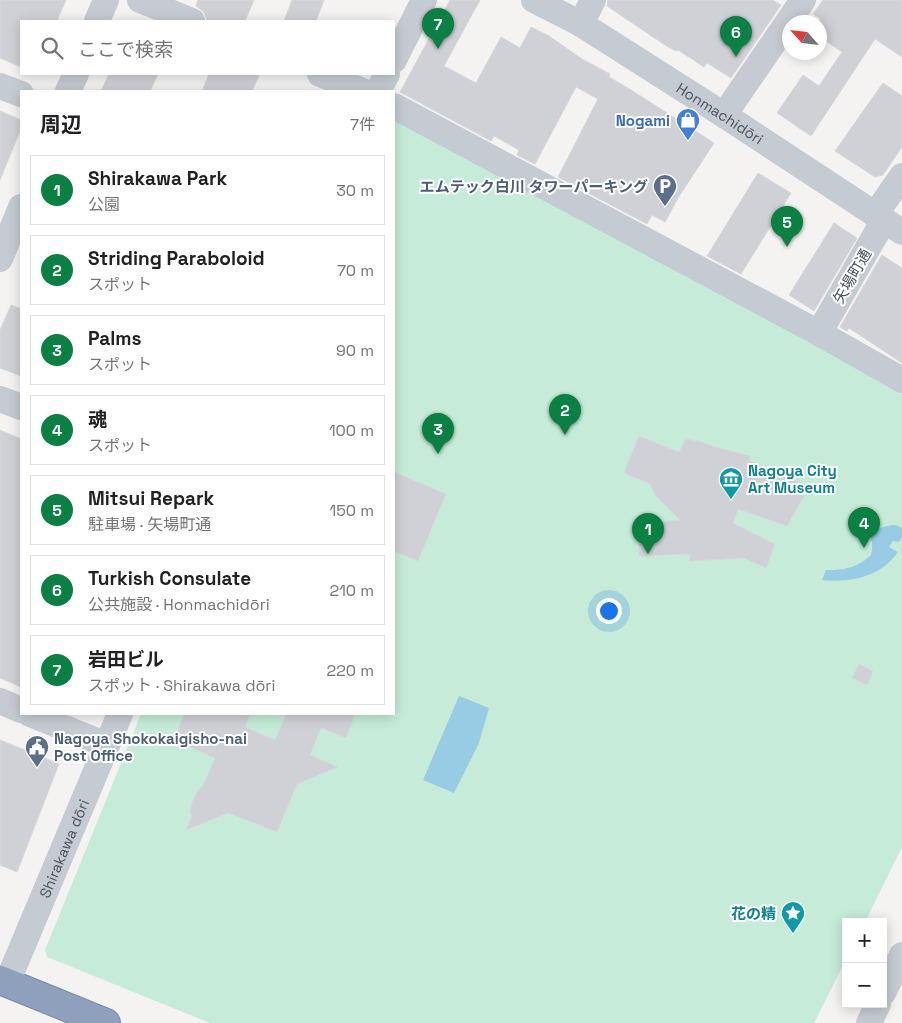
<!DOCTYPE html>
<html lang="ja">
<meta charset="utf-8">
<style>
body{margin:0;font-family:"Space Grotesk","Noto Sans JP",sans-serif;background:#f6f6f6;color:#202124}
.controls{position:absolute;right:15px;bottom:15px;display:grid;overflow:hidden;border-radius:0px;box-shadow:0 2px 12px #0003}
.controls button{width:45px;height:45px;display:grid;place-items:center;padding:0;border:0;border-bottom:1px solid #e0e0e0;background:#fff;color:#202124;font:25px sans-serif}
.compass{position:absolute;left:782px;top:15px;width:45px;height:45px;border-radius:50%;background:#fff;box-shadow:0 2px 12px #0003;rotate:297deg}
.you{position:absolute;left:608px;top:610px;width:18px;height:18px;margin:-12px;border:4px solid #fff;border-radius:50%;background:#1a73e8;box-shadow:0 0 0 8px #1a73e833}
.badge{display:grid;place-items:center;width:32px;height:32px;border-radius:50%;background:#0b8043;color:#fff;font-size:16px;font-weight:700}
.pin{position:absolute;translate:-50% -41px;filter:drop-shadow(0 1px 2px #0008)}
.pin::after{content:'';position:absolute;top:26px;width:18px;height:15px;background:inherit;clip-path:polygon(0 0,100% 0,50% 100%)}
.list{margin:0;padding:0;list-style:none}
h2{display:flex;justify-content:space-between;align-items:center;height:65px;margin:0;padding:0 20px;font-size:21px}
h2 small{font-size:16px;font-weight:400;color:#757577}
.list li{display:grid;grid-template-columns:32px 1fr auto;gap:15px;align-items:center;box-sizing:border-box;height:70px;margin:0 10px 10px;padding:0 10px;border:1px solid #e0e0e0;border-radius:0px}
.list b{display:block;font-size:19px;white-space:nowrap}
.list p{margin:0;font-size:16px;white-space:nowrap;color:#757577}
.list em{font-size:16px;font-style:normal;color:#757577}
.icon{flex:none;width:28px;height:28px;fill:none;stroke:currentColor;stroke-width:2;stroke-linecap:round;stroke-linejoin:round}
.map{position:relative;flex:none;width:902px;height:1023px;overflow:hidden}
.search{position:absolute;background:#fff;box-shadow:0 2px 12px #0003;left:20px;top:20px;width:375px;height:55px;display:flex;align-items:center;gap:12px;box-sizing:border-box;padding:0 18px;border-radius:0px;color:#757577;font-size:19px}
.panel{position:absolute;background:#fff;box-shadow:0 2px 12px #0003;left:20px;top:90px;width:375px;height:625px;border-radius:0px}
.map>svg:first-child{display:block}
</style>
<div class="map">
<svg width="902" height="1023" viewBox="0 0 902 1023">
<rect width="100%" height="100%" fill="#f4f3f2"/>
<!-- green -->
<path fill="#c6ecd9" d="M394,117L766,316L902,394V847L865,922H846V959L814,1023H210L47,957L45,950L141,714H394Z"/>
<!-- water -->
<g fill="#98cce5">
<path d="M864,523C868,525 872,528 876,528C887,528 892,521 902,528V537L899,542L893,541L889,547L898,552C881,577 850,583 822,580L826,570C845,570 857,568 871,555C874,542 872,534 860,527Z"/>
<path d="M459,696L489,708L479,743L454,793L423,780Z"/>
</g>
<!-- building -->
<g fill="#d0d1d6" stroke="#d7d8dd">
<path d="M0,0H66L57,21H21V67L0,58Z"/>
<path d="M198,0H254L245,21H207L204,12L196,6Z"/>
<path d="M292,0H324L316,21H284Z"/>
<path d="M450,0H480L444,66L476,83L501,37L520,48L531,27L549,36L582,59L610,74L609,77L628,88L714,143L678,198L665,222L652,215L647,224L558,177L598,99L576,87L535,164L517,155L519,150L494,136L491,141L400,92Z"/>
<path d="M608,0H773L781,5L731,78L707,63L704,67L678,50L676,51L665,45L607,6Z"/>
<path d="M823,0H902V57L875,39L811,136L777,113L803,75L819,86L842,52L820,37V18L813,14Z"/>
<path d="M109,74H158L150,91H101Z"/>
<path d="M209,74H260L252,91H202Z"/>
<path d="M883,83L902,96V147L883,175L875,177L835,151Z"/>
<path d="M0,111L21,120V129L0,180Z"/>
<path d="M758,173L791,193L741,274L707,256Z"/>
<path d="M834,223L857,238L814,311L789,295Z"/>
<path d="M882,255L902,268V363L849,328L847,331L840,327Z"/>
<path d="M11,305L21,309V376L0,368V330Z"/>
<path d="M0,430L21,439V687L0,678Z"/>
<path d="M639,436L679,452L686,439L699,441L715,447L750,456V461L799,482L795,491L804,496L787,526L738,509L733,523L775,544L766,568L743,558L690,561L689,554L639,556V524L680,520L656,496L650,484L624,473Z"/>
<path d="M394,472L446,494L418,561L394,551Z"/>
<path d="M859,664L873,671L867,685L852,678Z"/>
<path d="M184,714H250L245,727L275,740L286,714H355L346,738L321,728L310,755L338,767L297,784L277,832L228,813L186,830L192,816L190,813L192,802L198,790L203,786L215,758L174,740Z"/>
<path d="M0,740L59,764L17,872L0,865Z"/>
</g>
<g fill="none" stroke-linecap="round" stroke-linejoin="round">
<!-- highway casing -->
<g stroke="#7a8ba7" stroke-width="30">
<path id="highway" d="M0,980L106,1023"/>
</g>
<!-- minor -->
<g stroke="#c5cbd2" stroke-width="26">
<path d="M140,0L192,21"/>
<path id="s1" d="M534,0L581,24L724,115L902,232"/>
<path d="M97,21L106,0"/>
<path d="M581,24L593,0"/>
<path d="M394,60L424,0"/>
<path d="M320,74L363,91"/>
<path d="M0,86L21,94"/>
<path d="M68,91L76,74"/>
<path d="M378,91L387,74"/>
<path d="M394,106L819,333L902,380"/>
<path d="M724,115L803,0"/>
<path d="M875,215L902,176"/>
<path d="M0,259L21,207"/>
<path d="M819,333L884,220"/>
<path d="M0,399L21,407"/>
<path d="M0,701L21,710"/>
<path d="M30,714L107,745"/>
<path id="s2" d="M7,983L120,714"/>
<path d="M883,993L902,955"/>
<path d="M869,1023L878,1004"/>
</g>
<!-- highway -->
<use href="#highway" stroke="#8fa0bc" stroke-width="28"/>
</g>
<!-- icons -->
<defs>
<g id="shop-pin" transform="scale(1.25)"><path d="M0 17L-7.5 6A9.5 9.5 0 1 1 7.5 6Z" fill="#3f7fe0" stroke="#fff"/><path d="M-5-2.5h2.3a2.7 3.5 0 0 1 5.4 0H5L5.5 6h-11ZM-1.5-2.5h3a1.5 2.3 0 0 0-3 0Z" fill="#fff"/></g>
<g id="parking-pin" transform="scale(1.25)"><path d="M0 17L-7.5 6A9.5 9.5 0 1 1 7.5 6Z" fill="#5c6f8a" stroke="#fff"/><path d="M-3.5-5.5H1a3.5 3.5 0 0 1 0 7H-1V5.5H-3.5ZM-1-3.4V-.6H.8a1.4 1.4 0 0 0 0-2.8Z" fill="#fff"/></g>
<g id="museum-pin" transform="scale(1.25)"><path d="M0 17L-7.5 6A9.5 9.5 0 1 1 7.5 6Z" fill="#0f9aa8" stroke="#fff"/><path d="M0-6L6-3V-2H-6V-3ZM-5-1h2V3h-2ZM-1-1h2V3h-2ZM3-1h2V3H3ZM-6 4H6V6H-6Z" fill="#fff"/></g>
<g id="civic-pin" transform="scale(1.25)"><path d="M0 17L-7.5 6A9.5 9.5 0 1 1 7.5 6Z" fill="#5c6f8a" stroke="#fff"/><path d="M-.6-6.5H3V-4.5H.6V-3L4-1V1h2V6H-6V1h2V-1L-.6-3ZM-1.2 2.5V6h2.4V2.5Z" fill="#fff"/></g>
<g id="sight-pin" transform="scale(1.25)"><path d="M0 17L-7.5 6A9.5 9.5 0 1 1 7.5 6Z" fill="#0f9aa8" stroke="#fff"/><path d="M0-6L1.8-2.2L6-1.7L2.9 1.2L3.7 5.4L0 3.3L-3.7 5.4L-2.9 1.2L-6-1.7L-1.8-2.2Z" fill="#fff"/></g>
</defs>
<g fill-rule="evenodd">
<use href="#shop-pin" x="688" y="120"/>
<use href="#parking-pin" x="665" y="186"/>
<use href="#museum-pin" x="731" y="479"/>
<use href="#civic-pin" x="37" y="747"/>
<use href="#sight-pin" x="793" y="913"/>
</g>
<g text-anchor="middle" dominant-baseline="central" stroke-width="4" stroke-linejoin="round" paint-order="stroke">
<!-- street labels -->
<g font-size="15" fill="#4c535e" stroke="#fff">
<text stroke="none"><textPath href="#s1" startOffset="218">Honmachidōri</textPath></text>
<text transform="translate(852 276) rotate(-60)">矢場町通</text>
<text stroke="none"><textPath href="#s2" startOffset="146">Shirakawa dōri</textPath></text>
</g>
<!-- shop labels -->
<g font-size="15" font-weight="bold" fill="#366cbe" stroke="#fff" text-anchor="end">
<text x="670" y="120">Nogami</text>
</g>
<!-- service labels -->
<g font-size="15" font-weight="bold" fill="#4e5e75" stroke="#fff" text-anchor="end">
<text x="648" y="186">エムテック白川 タワーパーキング</text>
<text x="54" y="738" text-anchor="start">Nagoya Shokokaigisho-nai<tspan x="54" dy="17">Post Office</tspan></text>
</g>
<!-- culture labels -->
<g font-size="15" font-weight="bold" fill="#0d838f" stroke="#fff" text-anchor="start">
<text x="748" y="470">Nagoya City<tspan x="748" dy="17">Art Museum</tspan></text>
<text x="776" y="913" text-anchor="end">花の精</text>
</g>
</g>
</svg>
<div class="controls">
<button>+</button>
<button>−</button>
</div>
<svg class="compass" viewBox="-18 -18 36 36"><path d="M0-13l5 13h-10z" fill="#e53935"/><path d="M0 13l5-13h-10z" fill="#757577"/></svg>
<div class="you"></div>
<div class="pin badge" style="left:648px;top:554px">1</div>
<div class="pin badge" style="left:565px;top:435px">2</div>
<div class="pin badge" style="left:438px;top:454px">3</div>
<div class="pin badge" style="left:864px;top:548px">4</div>
<div class="pin badge" style="left:787px;top:247px">5</div>
<div class="pin badge" style="left:736px;top:57px">6</div>
<div class="pin badge" style="left:438px;top:49px">7</div>
<div class="search"><svg class="icon" aria-label="search" viewBox="0 0 24 24"><circle cx="10" cy="10" r="6"/><path d="M15 15l6 6"/></svg>ここで検索</div>
<section class="panel">
<h2>周辺<small>7件</small></h2>
<ul class="list">
<li><span class="badge">1</span><div><b>Shirakawa Park</b><p>公園</p></div><em>30 m</em></li>
<li><span class="badge">2</span><div><b>Striding Paraboloid</b><p>スポット</p></div><em>70 m</em></li>
<li><span class="badge">3</span><div><b>Palms</b><p>スポット</p></div><em>90 m</em></li>
<li><span class="badge">4</span><div><b>魂</b><p>スポット</p></div><em>100 m</em></li>
<li><span class="badge">5</span><div><b>Mitsui Repark</b><p>駐車場 · 矢場町通</p></div><em>150 m</em></li>
<li><span class="badge">6</span><div><b>Turkish Consulate</b><p>公共施設 · Honmachidōri</p></div><em>210 m</em></li>
<li><span class="badge">7</span><div><b>岩田ビル</b><p>スポット · Shirakawa dōri</p></div><em>220 m</em></li>
</ul>
</section>
</div>
